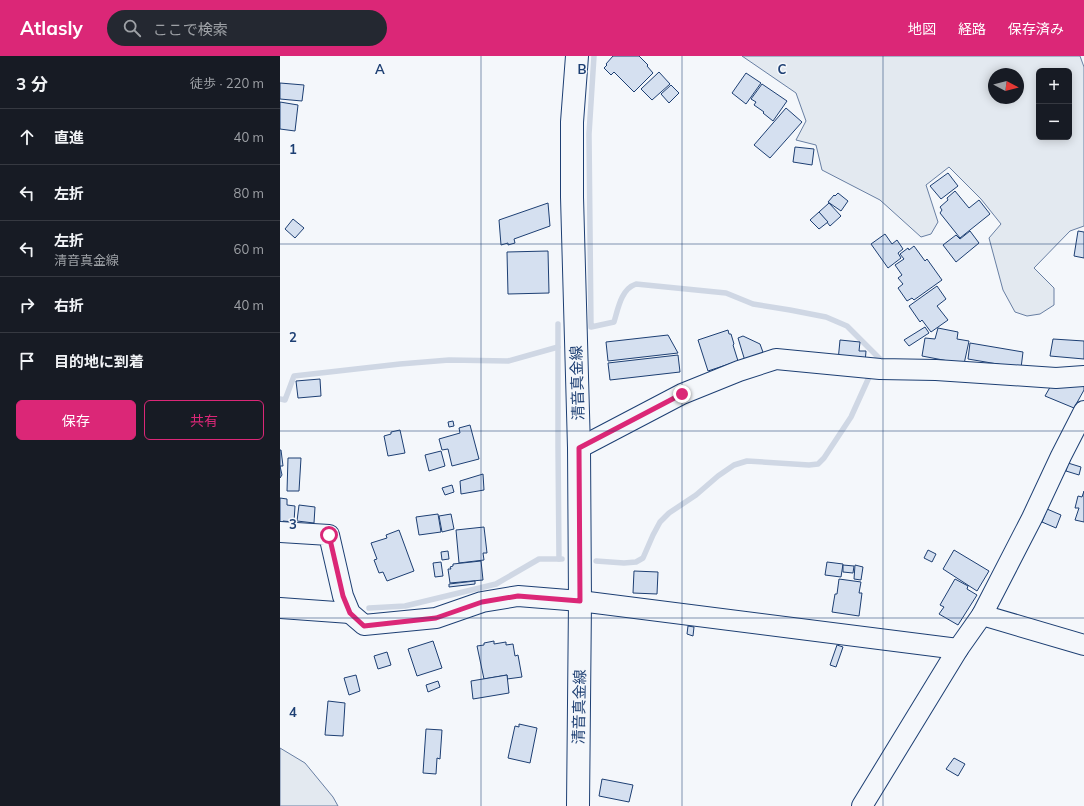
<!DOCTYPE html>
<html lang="ja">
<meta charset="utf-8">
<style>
body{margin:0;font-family:Mulish,"Noto Sans JP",sans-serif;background:#242831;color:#f1f3f6}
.controls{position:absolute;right:12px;top:12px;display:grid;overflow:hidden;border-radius:6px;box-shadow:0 2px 10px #0003}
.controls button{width:36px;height:36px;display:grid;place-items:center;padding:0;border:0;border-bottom:1px solid #363941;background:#171b24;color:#f1f3f6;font:20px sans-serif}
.compass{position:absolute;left:708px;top:12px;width:36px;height:36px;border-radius:50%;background:#171b24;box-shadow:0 2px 10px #0003;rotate:97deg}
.stop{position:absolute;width:12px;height:12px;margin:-9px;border:3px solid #db2777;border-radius:50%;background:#fff}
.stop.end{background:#db2777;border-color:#fff;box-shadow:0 1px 4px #0008}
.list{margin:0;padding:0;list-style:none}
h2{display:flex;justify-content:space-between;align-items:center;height:52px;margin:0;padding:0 16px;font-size:17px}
h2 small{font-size:13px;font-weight:400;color:#9ea1a6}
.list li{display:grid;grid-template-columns:26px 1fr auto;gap:12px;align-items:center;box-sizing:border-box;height:56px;padding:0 16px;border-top:1px solid #363941}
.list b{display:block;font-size:15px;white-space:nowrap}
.list p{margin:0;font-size:13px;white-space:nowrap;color:#9ea1a6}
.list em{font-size:13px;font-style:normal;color:#9ea1a6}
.actions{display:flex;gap:8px;padding:12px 16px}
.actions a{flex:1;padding:9px 0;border:1px solid #db2777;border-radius:6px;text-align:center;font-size:14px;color:#db2777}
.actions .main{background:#db2777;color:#fff}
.icon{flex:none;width:22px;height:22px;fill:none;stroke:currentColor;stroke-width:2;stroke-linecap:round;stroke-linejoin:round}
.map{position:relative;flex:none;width:804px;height:750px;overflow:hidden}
header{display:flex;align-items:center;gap:24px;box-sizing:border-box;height:56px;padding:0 20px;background:#db2777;color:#fff}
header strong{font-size:19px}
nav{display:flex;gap:22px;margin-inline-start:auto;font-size:14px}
.search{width:280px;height:36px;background:#242831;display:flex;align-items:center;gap:10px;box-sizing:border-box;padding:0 14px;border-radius:22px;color:#9ea1a6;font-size:15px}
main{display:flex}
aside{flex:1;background:#171b24}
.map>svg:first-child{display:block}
</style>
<header>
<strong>Atlasly</strong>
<div class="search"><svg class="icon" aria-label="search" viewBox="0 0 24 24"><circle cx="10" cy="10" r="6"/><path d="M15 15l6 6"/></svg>ここで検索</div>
<nav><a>地図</a><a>経路</a><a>保存済み</a></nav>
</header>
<main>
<aside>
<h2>3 分<small>徒歩 · 220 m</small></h2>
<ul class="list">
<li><svg class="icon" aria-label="ahead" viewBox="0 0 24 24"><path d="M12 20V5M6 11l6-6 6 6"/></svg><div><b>直進</b></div><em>40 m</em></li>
<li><svg class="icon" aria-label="left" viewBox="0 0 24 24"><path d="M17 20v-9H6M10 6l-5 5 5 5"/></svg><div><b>左折</b></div><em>80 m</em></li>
<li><svg class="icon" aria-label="left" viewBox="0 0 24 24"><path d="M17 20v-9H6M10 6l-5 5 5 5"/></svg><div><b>左折</b><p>清音真金線</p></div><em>60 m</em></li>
<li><svg class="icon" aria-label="right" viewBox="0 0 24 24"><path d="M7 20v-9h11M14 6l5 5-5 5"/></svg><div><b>右折</b></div><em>40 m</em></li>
<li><svg class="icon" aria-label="arrive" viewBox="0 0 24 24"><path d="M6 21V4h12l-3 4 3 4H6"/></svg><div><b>目的地に到着</b></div></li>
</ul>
<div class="actions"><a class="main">保存</a><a>共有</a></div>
</aside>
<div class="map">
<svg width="804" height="750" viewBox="0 0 804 750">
<rect width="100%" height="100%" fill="#f4f7fb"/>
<!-- green -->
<g fill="#e3e9f0" stroke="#687fa3" fill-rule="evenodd">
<path d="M462,0H800L804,11V170L790,175L754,212L774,232V249L760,258L747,260L735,256L723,234L709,182L721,168L701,143L669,111L646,129L658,166L651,178L641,181L600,144L542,114L536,89L516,84L526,65L516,37ZM759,15H789V81H759ZM714,18H738V42H714Z"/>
<path d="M0,692L25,707L53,741L58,750H0Z"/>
</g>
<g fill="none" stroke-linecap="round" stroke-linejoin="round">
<!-- stream -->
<g stroke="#cfd7e4" stroke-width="5.5">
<path d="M314,0L309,78L311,271L334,266C338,253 341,233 356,228L446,237L473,248L510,254L546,261L567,270L602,305"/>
<path d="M278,268V390L279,503H282"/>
<path d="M0,343L5,344L14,320L120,308L169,304L228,305L278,291"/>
<path d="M316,505L344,507L356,506L363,502L373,479L380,466L389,457L416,439L438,420L454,409L467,405L529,409L538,408L544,402L571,361L590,319"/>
<path d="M89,552L125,550L216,528L259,503H279"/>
</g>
</g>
<!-- building -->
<g fill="#d5e0f0" stroke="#1d3f73">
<path d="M333,0H359L368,9L367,10L373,17L354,36L334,16L331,19L324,12L327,9L326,8Z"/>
<path d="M379,16L390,28L372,44L361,33Z"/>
<path d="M466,17L481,27L466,48L452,37Z"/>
<path d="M0,27L24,29L22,45L0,43Z"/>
<path d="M482,28L507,45L493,65L483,57L484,56L474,49L476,46L471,43Z"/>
<path d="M391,29L399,37L389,47L381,38Z"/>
<path d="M0,46L18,49L15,75L0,73Z"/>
<path d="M506,52L522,66L490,102L474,89Z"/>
<path d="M515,91L534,93L532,109L513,106Z"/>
<path d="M668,117L678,130L661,143L650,130Z"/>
<path d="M675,135L689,152L699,144L710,158L680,182L660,157L662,154L660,151L668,144L667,142Z"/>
<path d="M558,137L568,145L561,155L548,146L554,139L555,140Z"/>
<path d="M268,147L270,170L234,183L235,187L228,189V187L221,189L219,164Z"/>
<path d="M549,147L561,160L550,170L539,156Z"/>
<path d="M539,156L548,166L539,173L530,164Z"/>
<path d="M13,163L24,172L15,182L5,173Z"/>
<path d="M690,175L699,187L676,206L663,189L676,179L680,183Z"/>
<path d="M798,175L804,176V202L794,200Z"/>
<path d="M605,178L612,188L617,184L623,193L618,197L621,202L608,212L591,188Z"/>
<path d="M634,190L645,205L647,203L662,224L634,244L632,242L627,245L618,232L623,228L618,222L622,219L615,209L624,203L620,198L628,192L629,194Z"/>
<path d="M268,195L269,237L228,238L227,196Z"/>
<path d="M657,230L666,243L657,250L668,264L651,276L642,264L640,266L629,250Z"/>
<path d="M645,271L649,277L629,290L624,284Z"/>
<path d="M658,272L678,276L677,283L689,285L684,308L642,300L645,282L655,283Z"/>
<path d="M448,274L449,278H451L454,288L453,289L458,305L428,315L418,284Z"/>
<path d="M388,279L398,297L328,305L326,286Z"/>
<path d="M463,280L480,288L484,299L465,305L458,282Z"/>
<path d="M773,283L804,285V303L770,300Z"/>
<path d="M560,284L580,286L579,295H586L585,307L558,305Z"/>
<path d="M690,287L743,296L741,312L688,303Z"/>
<path d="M398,299L400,316L330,324L328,307Z"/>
<path d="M40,323L41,340L18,342L16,325Z"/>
<path d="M804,325V334L794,352L765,340L773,326Z"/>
<path d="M173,365L174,370L169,371L168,366Z"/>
<path d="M190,369L199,403L172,410L168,393L162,394L159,383L180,377L179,372Z"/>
<path d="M120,374L125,397L108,400L104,380L111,378V376Z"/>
<path d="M0,394H1L3,410H0L2,419L0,422Z"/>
<path d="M161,395L165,410L149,415L145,399Z"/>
<path d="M8,402H21L19,435H7Z"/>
<path d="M788,407L801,411L799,419L786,415Z"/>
<path d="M203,418L204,434L181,438L180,425Z"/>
<path d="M172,429L174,436L165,439L162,432Z"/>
<path d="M804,435V466L795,464L799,452H795L798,440L802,441Z"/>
<path d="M0,442L7,443V449L15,450L14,466L3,465L2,468H0Z"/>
<path d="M19,449L35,451L34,467L17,465Z"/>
<path d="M767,453L781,459L776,472L762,466Z"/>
<path d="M158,458L161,476L139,479L136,461Z"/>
<path d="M171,458L174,473L162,476L159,460Z"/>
<path d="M204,471L207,497H203L204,504L179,507L176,474Z"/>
<path d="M119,474L134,515L107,525L103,516L99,517L94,504L97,503L91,487L107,482L106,479Z"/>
<path d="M648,494L656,498L652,506L644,502Z"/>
<path d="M674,494L709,515L697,535L663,513Z"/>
<path d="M168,495L169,503L162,504L161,496Z"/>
<path d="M201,505L203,524L170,527L168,513H171L170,511L173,510V508Z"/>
<path d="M161,506L163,520L155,521L153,507Z"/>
<path d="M547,506L563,508L561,521L545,519Z"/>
<path d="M563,509L574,510L573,517L563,516Z"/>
<path d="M575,509L583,511L581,524L574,523Z"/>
<path d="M354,515L378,516L377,538L353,537Z"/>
<path d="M559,523L581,526L579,537H582L579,560L552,556L555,538H557Z"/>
<path d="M675,523L688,530L687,533L697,539L678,569L659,558L664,551L660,549Z"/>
<path d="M195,525V528L169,531V528Z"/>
<path d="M408,570L414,571L413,580L407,578Z"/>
<path d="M153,585L162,612L137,620L128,593Z"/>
<path d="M214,585V588L226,586V589L233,588L235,600L238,599L242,621L227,623V619L204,623L197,590L204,589V587Z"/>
<path d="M557,589L563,591L556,611L550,609Z"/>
<path d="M107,596L111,609L98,613L94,600Z"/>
<path d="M76,619L80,635L69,639L64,622Z"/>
<path d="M227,619L229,637L193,643L191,625Z"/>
<path d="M158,625L160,631L148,636L146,629Z"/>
<path d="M48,645L65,647L63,680L45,679Z"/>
<path d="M239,668L257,672L250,707L228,702L235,670L239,671Z"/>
<path d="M146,673L162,674L160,703L157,702L156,718L143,717Z"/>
<path d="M674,702L685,708L678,720L666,713Z"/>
<path d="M322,723L353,729L349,746L319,740Z"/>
</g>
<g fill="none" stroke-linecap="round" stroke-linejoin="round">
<!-- minor casing -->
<g stroke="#1d3f73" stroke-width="22">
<g id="minor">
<path d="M299,392L402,338L459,315L496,303L600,313L656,314L776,322L804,320"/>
<path d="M0,476L49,479L63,540L70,557L84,569L156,562L202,546L238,540L300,545L678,593"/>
<path d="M0,552L70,557"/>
<path d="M702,559L804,589"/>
<path d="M582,750L678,593L702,559L752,462L781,400L804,355"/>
</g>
</g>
<!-- major casing -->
<g stroke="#1d3f73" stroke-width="24">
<path id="major" d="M297,0L292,66V141L299,392L300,545L298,750"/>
</g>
<!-- minor -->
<use href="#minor" stroke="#f4f7fb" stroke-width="20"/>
<!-- major -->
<use href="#major" stroke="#f4f7fb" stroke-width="22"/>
</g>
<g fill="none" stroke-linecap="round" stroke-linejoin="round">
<!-- route -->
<path stroke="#db2777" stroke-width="5" d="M49,479L63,540L70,557L84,570L156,562L202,546L238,540L300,545L299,392L402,338"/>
</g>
<!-- grid -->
<path fill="none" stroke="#1d3f73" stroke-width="1" stroke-opacity="0.55" d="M201,0V750M402,0V750M603,0V750M0,188H804M0,375H804M0,562H804"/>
<g text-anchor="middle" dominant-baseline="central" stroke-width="3" stroke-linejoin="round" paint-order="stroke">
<!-- street labels -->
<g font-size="15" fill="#1d3f73" stroke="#f4f7fb">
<text transform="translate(297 327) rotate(-92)">清音真金線</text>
<text transform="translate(299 651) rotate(-89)">清音真金線</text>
</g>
</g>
<g font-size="13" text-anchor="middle" font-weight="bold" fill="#1d3f73" stroke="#f4f7fb" stroke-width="3" stroke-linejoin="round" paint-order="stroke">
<text x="100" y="18">A</text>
<text x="302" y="18">B</text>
<text x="502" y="18">C</text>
<text x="13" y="98">1</text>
<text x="13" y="286">2</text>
<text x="13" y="473">3</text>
<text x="13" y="661">4</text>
</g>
</svg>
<div class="controls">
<button>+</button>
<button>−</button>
</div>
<svg class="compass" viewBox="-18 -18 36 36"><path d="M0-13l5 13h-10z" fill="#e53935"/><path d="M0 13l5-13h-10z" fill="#9ea1a6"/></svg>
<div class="stop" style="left:49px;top:479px"></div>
<div class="stop end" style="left:402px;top:338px"></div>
</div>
</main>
